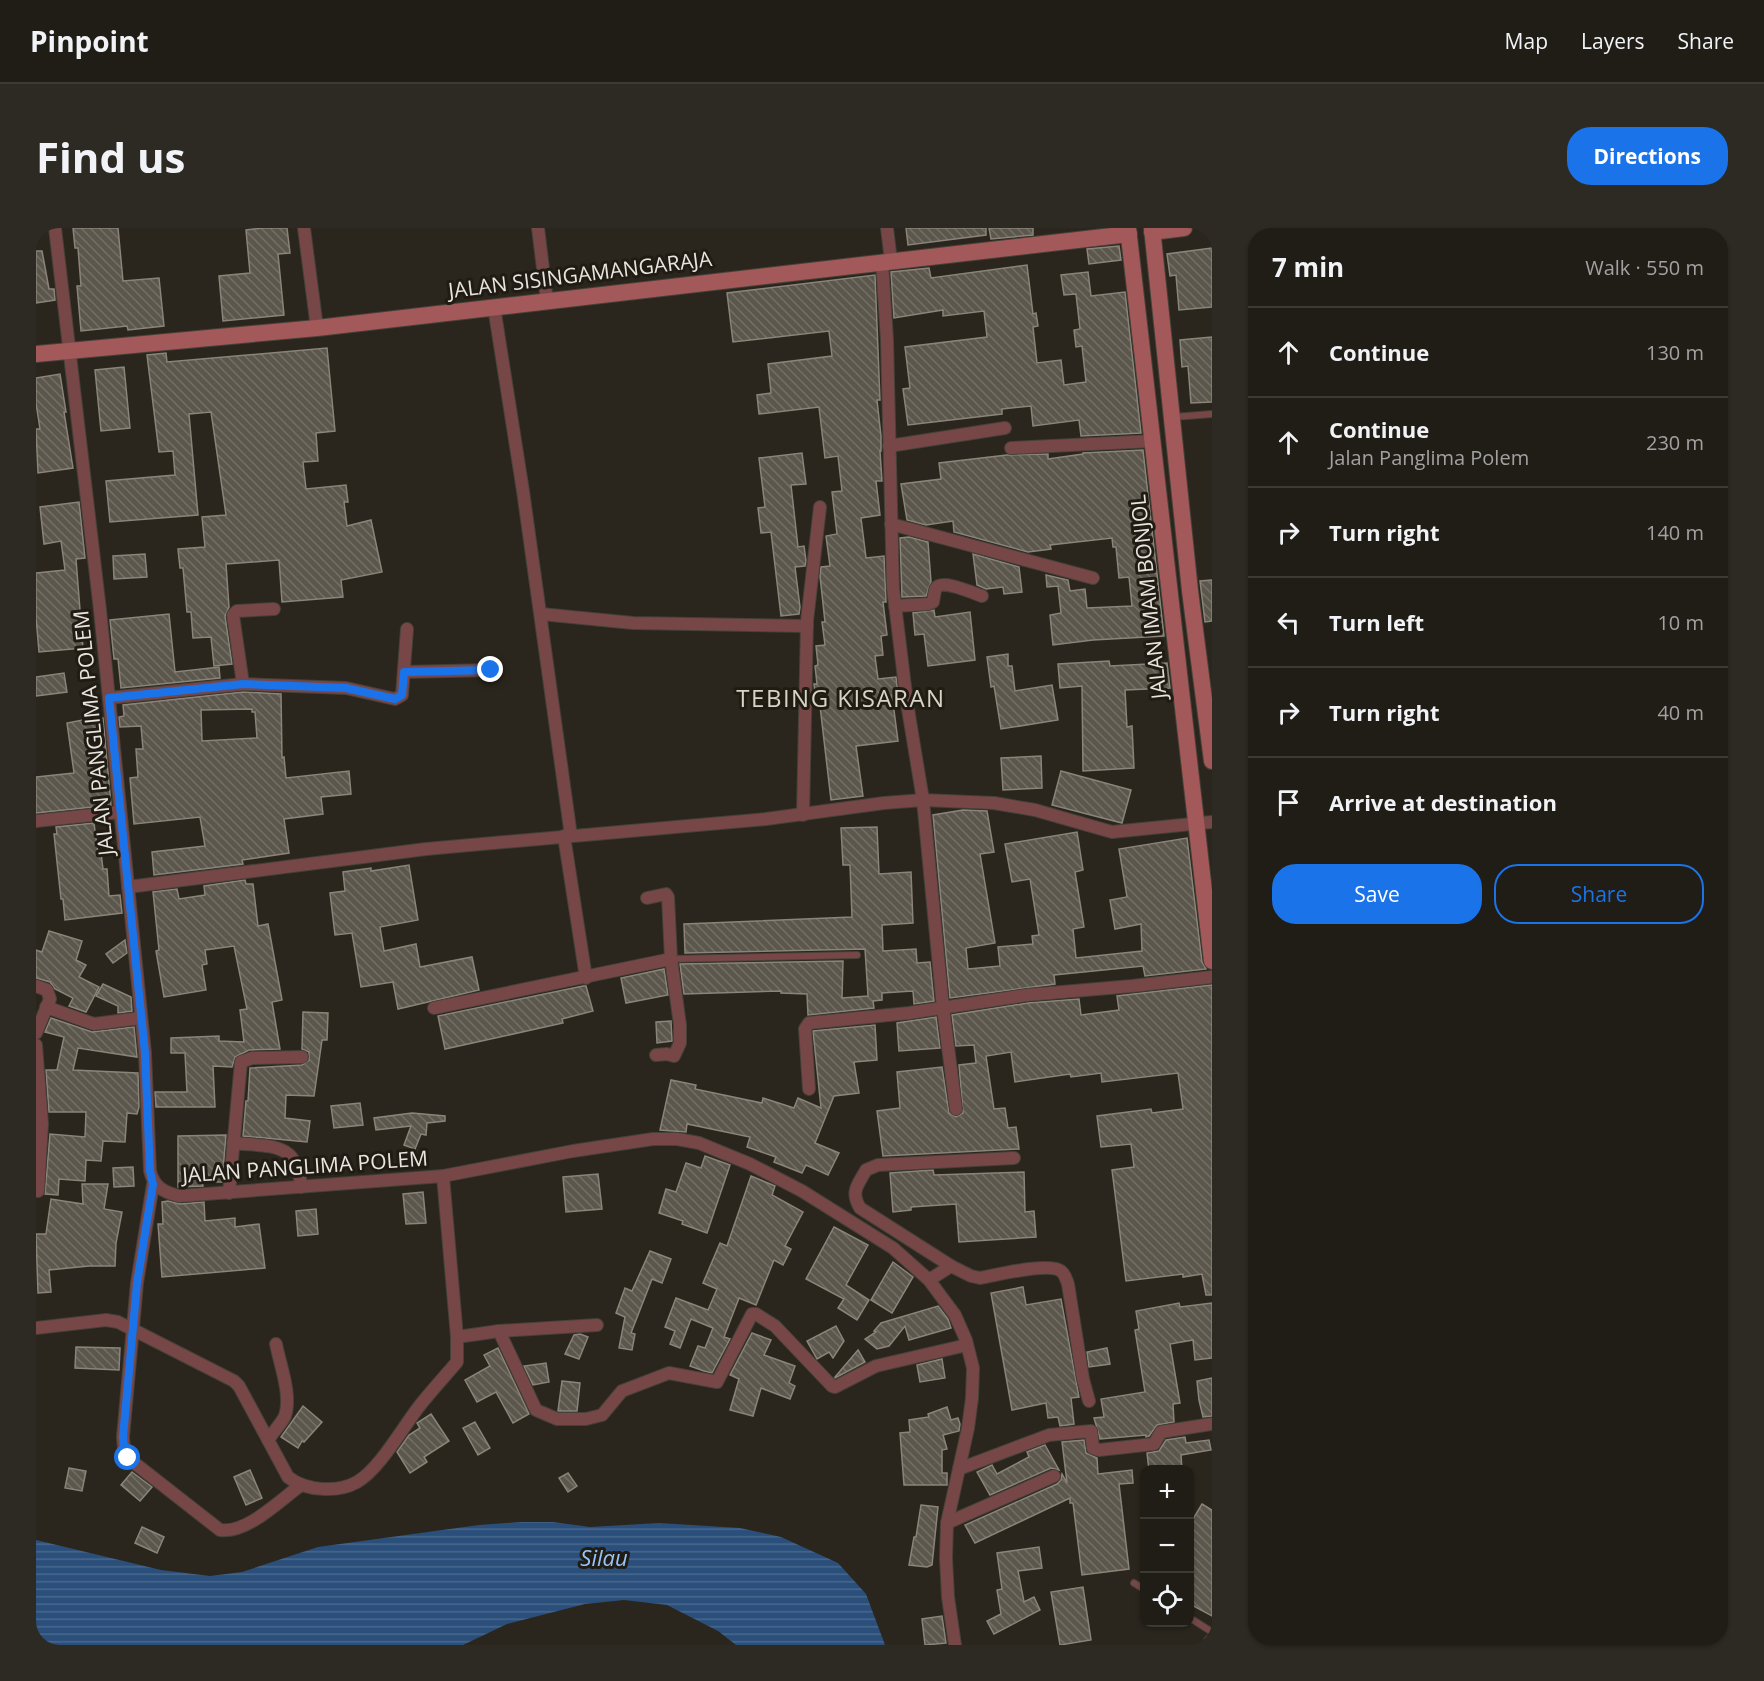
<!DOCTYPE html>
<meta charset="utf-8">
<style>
body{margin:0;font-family:"Open Sans",sans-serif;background:#2d2923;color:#f1f3f6}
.controls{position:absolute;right:18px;bottom:18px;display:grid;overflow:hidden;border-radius:12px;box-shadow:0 2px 4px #0004}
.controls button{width:54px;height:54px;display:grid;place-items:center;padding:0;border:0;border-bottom:2px solid #3d3a35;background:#201c16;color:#f1f3f6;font:30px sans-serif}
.stop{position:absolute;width:18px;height:18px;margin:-14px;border:4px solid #1a73e8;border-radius:50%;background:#fff}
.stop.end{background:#1a73e8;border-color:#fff;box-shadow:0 2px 6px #0008}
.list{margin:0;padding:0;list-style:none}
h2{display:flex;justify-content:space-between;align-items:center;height:78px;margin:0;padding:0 24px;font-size:26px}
h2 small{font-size:20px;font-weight:400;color:#a2a1a1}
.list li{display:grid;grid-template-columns:39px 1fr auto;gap:18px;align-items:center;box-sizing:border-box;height:90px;padding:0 24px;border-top:2px solid #3d3a35}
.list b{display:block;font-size:22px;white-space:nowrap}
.list p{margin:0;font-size:20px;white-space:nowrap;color:#a2a1a1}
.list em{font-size:20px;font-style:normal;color:#a2a1a1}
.actions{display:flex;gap:12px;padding:18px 24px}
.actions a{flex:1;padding:14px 0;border:2px solid #1a73e8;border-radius:24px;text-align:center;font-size:21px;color:#1a73e8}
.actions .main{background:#1a73e8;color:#fff}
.icon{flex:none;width:33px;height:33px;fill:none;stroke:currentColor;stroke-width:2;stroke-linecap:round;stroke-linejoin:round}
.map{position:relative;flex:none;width:1176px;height:1417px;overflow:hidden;border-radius:24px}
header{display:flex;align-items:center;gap:36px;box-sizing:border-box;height:84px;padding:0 30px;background:#201c16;border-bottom:2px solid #3d3a35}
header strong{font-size:28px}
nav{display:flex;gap:33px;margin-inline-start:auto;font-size:21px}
.intro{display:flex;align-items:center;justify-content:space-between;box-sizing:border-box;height:144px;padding:0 36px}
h1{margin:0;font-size:42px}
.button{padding:15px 27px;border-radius:24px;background:#1a73e8;color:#fff;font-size:21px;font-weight:700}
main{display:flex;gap:36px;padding:0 36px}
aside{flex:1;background:#201c16;border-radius:24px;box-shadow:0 2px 4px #0004}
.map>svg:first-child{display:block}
</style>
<header>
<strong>Pinpoint</strong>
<nav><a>Map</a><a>Layers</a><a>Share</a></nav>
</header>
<div class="intro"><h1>Find us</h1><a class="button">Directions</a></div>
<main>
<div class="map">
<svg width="1176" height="1417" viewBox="0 0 1176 1417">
<defs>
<pattern id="water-rules" width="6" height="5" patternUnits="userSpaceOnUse" patternTransform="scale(1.5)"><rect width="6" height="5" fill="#2a4f7b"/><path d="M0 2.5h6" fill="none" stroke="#49688d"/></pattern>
<pattern id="building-back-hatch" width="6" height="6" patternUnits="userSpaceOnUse" patternTransform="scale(1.5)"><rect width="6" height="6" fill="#5b574d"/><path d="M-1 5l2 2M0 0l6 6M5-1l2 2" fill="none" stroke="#736f66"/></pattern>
</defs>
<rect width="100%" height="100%" fill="#2a261d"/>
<!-- water -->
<path fill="url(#water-rules)" d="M485,1294H517L554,1299L623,1295L704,1300L745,1309L802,1335L830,1366L849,1417H700L682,1403L631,1377L588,1372L549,1376L471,1396L427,1417H0V1312L125,1342L174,1348L206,1344L282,1319L443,1297Z"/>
<!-- building -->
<g fill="url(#building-back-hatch)" stroke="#8a847a" stroke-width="1.5" fill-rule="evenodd">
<path d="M37,0H82L87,53L123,50L128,98L92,102L91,98L45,103L41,58H45L42,20H39Z"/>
<path d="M227,0H251L254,25L242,26L248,87L187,93L183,48L214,45L210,2Z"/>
<path d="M870,0H950V7L872,17Z"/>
<path d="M953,0H997V7L955,11Z"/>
<path d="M1083,18L1085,32L1053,36L1051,21Z"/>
<path d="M1176,20V79L1143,82L1140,47L1134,48L1131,26Z"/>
<path d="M0,23H6L13,61H18L19,72L0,75Z"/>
<path d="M991,37L997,86L1000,85L1002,98L997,99L1001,135L1025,132L1028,157L1050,154L1046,118L1040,119L1038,102L1044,101L1040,66L1028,67L1025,47L1052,44L1055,68L1089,64L1105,205L1045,208L1043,192L997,198L995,178L966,181V186L872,197L867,161L874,160L869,119L951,109L948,83L907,88V82L858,90L855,44L893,40L895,50Z"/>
<path d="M839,47L844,172H841L845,208V223H844L846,253H840L844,287L825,290L830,330L848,328L850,374H847L851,407L845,408L847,427L839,428L842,451L860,449L862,466L856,467L862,513L820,518L827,568L795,572L784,478L781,479L778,456H781L779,438L782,437L780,418L789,417L786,394H789L784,348L785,339L794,338L790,308L801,306L796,264L806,263L802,228L789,230L783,179L723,186L721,167L735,165L732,136L796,128L793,103L697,114L691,65Z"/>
<path d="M1176,109V174L1155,175L1152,138L1146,139L1144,112Z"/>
<path d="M291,120L299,203L280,205L282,233L267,234L270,261L310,257L312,274H308L311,298L335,292L346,344L305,352L307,369L246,374L243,332L190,336L193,379L189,388L196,436L178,438L175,409L157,410L155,384H151L147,340H144L142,321L169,319L166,289L190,287L175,184L153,186L162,287L74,294L70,253L139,247L137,223L123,224L111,127L130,125L131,134Z"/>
<path d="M88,139L94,200L65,203L59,142Z"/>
<path d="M24,146L30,184H28L37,240L2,245L0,201H4L0,175V150Z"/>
<path d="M1107,222L1128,408L1057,412L1017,417L1014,387L1025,385L1022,358L1011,359L1010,347L1032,352L1034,363L1049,361L1051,380L1096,378L1093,349L1083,350L1080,319H1077L1076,310L1014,317L1015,321L992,324L918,304L917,293L890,297L871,292L865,256L905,251L903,235L971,227L1012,226V231L1047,226V225Z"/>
<path d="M766,225L770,256L755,257L762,319L768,318L770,333L769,338L759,339L764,379L763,386L745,388L735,304L725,305L722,280L729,279L723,230Z"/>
<path d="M43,274L49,330L40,331L47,420L3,424L0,389V345L29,342L25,313L8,316L4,279Z"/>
<path d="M873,309L892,314L895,354L890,368L866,369L864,310Z"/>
<path d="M109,326L111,349L78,351L77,328Z"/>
<path d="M937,326L983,339L986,364L968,366L967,359L950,361L941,357Z"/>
<path d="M1176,352V393L1169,394L1164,353Z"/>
<path d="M898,382L899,389L934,384L939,432L892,438L888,406L879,407L877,385Z"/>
<path d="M133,386L139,444L183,439L184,450L85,460L82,431H78L74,392Z"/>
<path d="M972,426V438H976L979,463L1016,457L1022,492L965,501L958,458L955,459L951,429Z"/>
<path d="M1073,433L1074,438L1131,435L1134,460L1089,462L1091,499L1096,498L1098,540L1047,543L1046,458L1024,460L1022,436Z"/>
<path d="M28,445L31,464L0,468V449Z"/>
<path d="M207,464L245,466L246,530L248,529L250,550L313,543L315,566L285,569L287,586L248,591L253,625L206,632L207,636L118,647L116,624L169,618L164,589L98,596L94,550L102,549L100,521H107L105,498L84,499L83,489L88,488L87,477ZM216,481V484H219L221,510L166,513L165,482Z"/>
<path d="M57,490H67L75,577L0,585V549L38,545L31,495Z"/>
<path d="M1005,528L1006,560L967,562L965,530Z"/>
<path d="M1025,543L1095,562L1086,595L1016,577Z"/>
<path d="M927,582L951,583L958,624L944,626L959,715L930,720L932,741L964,738L962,719L997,716L996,708L1003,707L994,651L976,654L969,616L1041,604L1047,642L1039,644L1048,699L1037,701L1040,730L1106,723L1105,696L1079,701L1074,672L1091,669L1083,621L1151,610L1166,734L1170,741L1109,748L1107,738L1018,747L1019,756L914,770L897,587Z"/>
<path d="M58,595L62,626L65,625L67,641H71L73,668L84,667L86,685L29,692L27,671H25L18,606H21L20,599Z"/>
<path d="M841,599L843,646L875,644L877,695L846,697L847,723L880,721L881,735L894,734L898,773L878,776L877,763L846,765V772L837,773L838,780L772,787L771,766L745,765V763L648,766L644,736L807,733L806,770L832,768L829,721L649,725L648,696L816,689L814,637H807L805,600Z"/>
<path d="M373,637L382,692L344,699L348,723L380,716L384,739L436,729L443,762L362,781L357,754L325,759L316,705L299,707L294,665L309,663L307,644L335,640V643Z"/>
<path d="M209,652L210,656H217L222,698L232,696L246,772L236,774L244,821L213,822L199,829L196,839L177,838L179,879H120L119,864H151L149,825H135V810L183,808V813L208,814L204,782L211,781L198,718L169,722L171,736L166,737L170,762L128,769L120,723L123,722L117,664L141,661L143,671L169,667L168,658Z"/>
<path d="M13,703L46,713L40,732L50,737L43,749L63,759L50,784L33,778L37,770L19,761L14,754L0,750V722L6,724Z"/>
<path d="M89,712L91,725L77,735L70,726Z"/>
<path d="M628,741L632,767L590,775L585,750Z"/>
<path d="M67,756L95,769L96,783L82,785V778L60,768Z"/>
<path d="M1176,757V1067H1170L1166,1046L1147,1049V1046L1090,1053L1076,942L1098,939L1095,916L1065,919L1061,888L1115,881L1116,885L1147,881L1142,845L1066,854L1065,845L1035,849L1034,846L979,854L975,824L950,828L958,881L969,880L972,900L980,899L983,921L847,928L841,883L864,880L861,844L906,839L913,885L920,889L927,885L923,837L940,835L938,817L920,818L916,787L992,775L1043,771L1045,787L1083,782L1081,768Z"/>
<path d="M547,758H550L557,783L526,791L527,795L409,821L402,788Z"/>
<path d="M267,784L292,785L291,812H286L278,868L250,867L249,890L274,893L271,914L207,908L210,873H212L214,840L266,837L273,832V824L266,821Z"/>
<path d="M900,789L904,820L863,823L861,795Z"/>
<path d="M15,790L56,804L98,799L101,829L42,820L37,842L102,845L103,879L101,886L91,885L89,914L67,913L65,933L50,932L49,953L23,951L22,967L9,966L14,906L49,909L50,884H13L10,842H21L28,809L9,804Z"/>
<path d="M635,793L636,813L621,815L620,794Z"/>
<path d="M839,797L841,832L818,834L823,865L798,868L779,915L803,925L792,947L770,937L766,945L738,934L740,929L711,919L714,909L651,896L650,904L624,902L635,852L660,857L659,861L726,875L727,870L758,880L762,870L785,880L777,803Z"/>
<path d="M324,875L327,897L298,900L295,878Z"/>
<path d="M376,885L409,888V893L391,895L390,907L385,906L379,921L368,917L375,898L340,902L338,890Z"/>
<path d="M190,907L186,954H166L167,958L142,959V908Z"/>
<path d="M669,928L694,937L671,1005L646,996L647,993L623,985L630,961L640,964L650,935L665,940Z"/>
<path d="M97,939L98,958L78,959L77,940Z"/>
<path d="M897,942L898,947L988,944L989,984L998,983L1000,1009L923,1014L920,976L875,979V982L857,984L854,945Z"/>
<path d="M562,946L566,981L530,984L527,949Z"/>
<path d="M715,948L739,958L736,967L767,984L749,1018L755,1021L747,1037L738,1032L720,1077L703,1070L688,1109L694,1111L676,1145L668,1143L654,1138L662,1118L669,1120L677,1100L655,1091L644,1120L634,1116L639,1103L629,1099L640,1070L672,1082L681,1061L667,1055L684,1015L691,1018Z"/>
<path d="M46,956H72L68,981L86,984L80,1015L79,1038H53L13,1042L15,1064L2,1065L0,1006H10L15,971L47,976Z"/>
<path d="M387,964L390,995L370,996L367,966Z"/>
<path d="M132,973L144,976L168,974L169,993L199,990V999L223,996L229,1040L126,1049L122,996H127L126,974Z"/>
<path d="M280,981L282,1006L262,1008L260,983Z"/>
<path d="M798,999L832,1017L810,1057L833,1072L821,1092L802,1080L808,1071L770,1051Z"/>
<path d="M614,1023L635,1031L626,1055L616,1051L595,1105L599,1106L596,1122L583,1120L589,1089L580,1085L589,1060L596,1063Z"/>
<path d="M857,1034L877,1049L856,1085L835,1072Z"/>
<path d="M987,1059L990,1077L1025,1071L1043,1169L1035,1170L1038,1196L1024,1198L1022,1189L1012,1190L1010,1175L976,1182L955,1065Z"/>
<path d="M1143,1075L1144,1079L1176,1075V1130L1159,1132L1157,1112L1134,1116L1144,1175L1137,1176L1138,1194L1121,1197L1113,1208L1110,1209V1207L1064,1211L1058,1190L1068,1189L1065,1171L1109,1164L1099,1102L1103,1101L1100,1083Z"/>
<path d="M902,1078L912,1091L915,1100L873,1112L869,1098L853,1118L841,1121L829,1111L840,1104L838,1103L845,1095Z"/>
<path d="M800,1098L808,1113L797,1130L793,1124L781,1131L771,1113Z"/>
<path d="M716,1105L735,1112L728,1127L759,1138L753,1155L759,1158L754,1171L725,1160L717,1188L694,1182L703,1151L694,1147Z"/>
<path d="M544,1106L552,1109L543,1131L529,1126L538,1107Z"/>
<path d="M40,1119L84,1120L83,1142L39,1140Z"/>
<path d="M462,1120L493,1186L477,1195L460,1164L441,1174L429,1152L454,1138L448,1127Z"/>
<path d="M1071,1120L1074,1136L1053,1139L1051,1124Z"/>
<path d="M822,1122L829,1134L799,1150V1149Z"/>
<path d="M906,1131L909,1150L884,1154L881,1137Z"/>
<path d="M510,1135L513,1154L497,1157L488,1138Z"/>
<path d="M1176,1150V1188L1167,1189L1163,1172L1161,1153Z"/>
<path d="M526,1153L544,1155L541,1183H522Z"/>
<path d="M267,1178L286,1194L268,1214L266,1213L262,1220L245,1209Z"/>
<path d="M911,1179L915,1192L922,1190L924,1196L923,1203L907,1207L911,1221L906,1222V1245H911V1257H868L864,1205L874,1204L873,1192L893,1189L892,1186Z"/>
<path d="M395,1186L413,1213L388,1229L391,1234L374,1245L361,1224L373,1207L384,1200L381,1195Z"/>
<path d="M439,1194L454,1220L442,1227L427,1200Z"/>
<path d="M1149,1209L1150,1215L1173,1212L1175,1222L1145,1227L1146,1242H1113L1111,1225L1123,1223L1130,1212Z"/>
<path d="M1048,1212L1050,1225L1061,1230L1062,1246L1096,1242L1097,1255L1083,1256L1093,1341L1046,1347L1037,1275H1034V1270L939,1315L929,1297L1021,1256L1025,1252L1026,1246L1031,1255L1026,1214Z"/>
<path d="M1009,1217L1023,1242L1015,1240L954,1267L941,1244L956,1237L961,1246L993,1229L991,1224Z"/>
<path d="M33,1240L50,1243L46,1263L29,1260Z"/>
<path d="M214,1242L226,1270L210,1277L198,1249Z"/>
<path d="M96,1244L116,1259L104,1273L85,1257Z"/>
<path d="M532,1245L541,1258L532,1264L523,1250Z"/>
<path d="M1166,1276L1176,1282V1388L1154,1376V1296Z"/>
<path d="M885,1277L902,1279L896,1337L891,1339L873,1337L878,1309H880Z"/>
<path d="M106,1299L128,1309L121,1325L99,1315Z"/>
<path d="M1003,1319L1006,1340L982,1343L988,1374L998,1369L1004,1382L958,1406L951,1393L965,1386L961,1362L966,1361L961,1325Z"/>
<path d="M1047,1359L1055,1412L1024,1417L1015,1364Z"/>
<path d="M906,1388L910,1415L889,1417L886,1391Z"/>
</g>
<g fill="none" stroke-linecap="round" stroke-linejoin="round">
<!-- lane casing -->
<g stroke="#454138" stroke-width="8">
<g id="lane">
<path d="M1138,189L1176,186"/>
<path d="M635,731L821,727"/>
<path d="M1098,1355L1108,1361"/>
<path d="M1154,1390L1176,1404"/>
</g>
</g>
<!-- street casing -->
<g stroke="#454138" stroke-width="14">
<g id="street">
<path d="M19,0L64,382L109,825L114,943C118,959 127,964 143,968L407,948L537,923L617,911H641L663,915L714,936L766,963L857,1020L893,1052L919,1087L930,1112L937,1140L936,1170L932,1200L911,1295L910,1330L912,1369L919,1417"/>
<path d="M268,0L281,100"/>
<path d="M502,0L511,73"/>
<path d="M851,0L855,33"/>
<path d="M846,34L851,112L857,360L871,475L887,572L907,780L920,881"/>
<path d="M458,79L487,263L535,608"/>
<path d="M853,218L969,200"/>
<path d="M975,220L1117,213"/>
<path d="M855,296L1057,350"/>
<path d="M859,378L892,376L897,374C898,370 898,364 900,360C906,351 937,365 946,368"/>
<path d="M505,386L597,395L771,398"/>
<path d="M368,444L455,442"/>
<path d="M207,456L197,387L201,383L238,381"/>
<path d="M73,470L207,456L310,460L359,471L366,467L371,401"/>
<path d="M767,587L771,393L784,279"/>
<path d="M0,593L84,584"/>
<path d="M528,608L550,750"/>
<path d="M92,659L390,621L730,591L848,575L887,572L958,575L999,582L1076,604L1176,594"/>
<path d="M611,670L630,666L632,669L635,731L644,797V815L638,828L631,826L620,827"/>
<path d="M0,758L11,762L14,771L0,805"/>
<path d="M10,779L58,796L105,790"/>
<path d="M398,780L635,731"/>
<path d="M0,817L6,896L2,963"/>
<path d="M773,861L769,801L773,795L873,785L991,767L1096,758L1176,749"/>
<path d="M197,915C235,919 262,913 265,959"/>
<path d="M117,956L101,1055L87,1209L88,1221L92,1230L184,1302C211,1306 244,1272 265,1257"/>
<path d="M193,965L205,834L216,830L266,829"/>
<path d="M915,1038L935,1048L944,1050C960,1047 1013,1034 1025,1043C1029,1046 1030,1051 1032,1056L1047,1151L1053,1173"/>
<path d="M893,1052L915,1038L824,980C814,963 822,957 830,942L842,937L978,930"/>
<path d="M0,1100L70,1092L82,1094L198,1153L203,1158L252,1249C269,1263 302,1265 321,1254C344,1241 368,1197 385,1176C397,1161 409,1148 421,1134V1109L407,948"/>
<path d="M463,1103L500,1182L521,1191H550L566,1187L586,1163L633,1145L681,1154L716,1086H720L739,1098L796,1158L799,1159L840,1138L931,1117"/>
<path d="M421,1109L463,1103L561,1097"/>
<path d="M232,1212C237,1204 245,1196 249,1188C256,1167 244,1137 240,1116"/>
<path d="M923,1241L1013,1207L1055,1203L1057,1220L1063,1222L1118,1216L1125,1204L1176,1196"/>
<path d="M911,1295L1018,1248"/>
</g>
</g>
<!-- secondary casing -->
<g stroke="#454138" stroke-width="18">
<g id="secondary">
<path d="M1092,0L1176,733"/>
<path d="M1116,0L1154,363L1176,533"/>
<path d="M1116,4L1148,0"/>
<path d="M0,126L281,100L1093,6"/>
<path d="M1174,1417L1176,1414"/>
</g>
</g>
<!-- lane -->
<use href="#lane" stroke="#774747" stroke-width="6"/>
<!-- street -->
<use href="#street" stroke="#774747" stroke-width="12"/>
<!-- secondary -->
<use href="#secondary" stroke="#a35859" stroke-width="16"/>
</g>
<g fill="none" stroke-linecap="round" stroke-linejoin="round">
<!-- route -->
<path stroke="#1a73e8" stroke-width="8" d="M92,1230L88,1221L87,1209L101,1055L117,956L114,943L109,825L73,470L207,456L310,460L359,471L366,467L368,444L455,442"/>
</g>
<g text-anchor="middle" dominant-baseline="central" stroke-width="6" stroke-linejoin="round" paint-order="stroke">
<!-- street labels -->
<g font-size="21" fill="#e8e5df" stroke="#201c14">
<text transform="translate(544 46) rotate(-7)">JALAN SISINGAMANGARAJA</text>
<text transform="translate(1112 369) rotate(-96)">JALAN IMAM BONJOL</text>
<text transform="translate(57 505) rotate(-96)">JALAN PANGLIMA POLEM</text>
<text transform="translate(269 938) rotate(-4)">JALAN PANGLIMA POLEM</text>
</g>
<!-- water labels -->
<g font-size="22" font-style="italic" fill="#97c4fb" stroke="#201c14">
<text x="568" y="1329">Silau</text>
</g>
<!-- quarter labels -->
<g font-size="24" letter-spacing="1.5" fill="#d8d3c7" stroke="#201c14">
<text x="805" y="469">TEBING KISARAN</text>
</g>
</g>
</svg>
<div class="controls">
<button>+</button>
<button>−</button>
<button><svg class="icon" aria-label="locate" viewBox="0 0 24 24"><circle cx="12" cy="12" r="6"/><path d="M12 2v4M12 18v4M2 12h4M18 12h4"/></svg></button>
</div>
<div class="stop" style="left:92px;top:1230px"></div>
<div class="stop end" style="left:455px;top:442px"></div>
</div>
<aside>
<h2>7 min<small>Walk · 550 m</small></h2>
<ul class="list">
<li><svg class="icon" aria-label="ahead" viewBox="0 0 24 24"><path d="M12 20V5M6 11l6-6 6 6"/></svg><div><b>Continue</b></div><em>130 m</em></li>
<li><svg class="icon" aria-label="ahead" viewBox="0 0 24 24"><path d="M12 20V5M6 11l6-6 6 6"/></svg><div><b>Continue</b><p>Jalan Panglima Polem</p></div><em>230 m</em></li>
<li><svg class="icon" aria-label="right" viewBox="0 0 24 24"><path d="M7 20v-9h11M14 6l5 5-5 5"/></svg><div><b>Turn right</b></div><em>140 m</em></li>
<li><svg class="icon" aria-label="left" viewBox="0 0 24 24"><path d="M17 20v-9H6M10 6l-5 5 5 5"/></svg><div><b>Turn left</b></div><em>10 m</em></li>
<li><svg class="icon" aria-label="right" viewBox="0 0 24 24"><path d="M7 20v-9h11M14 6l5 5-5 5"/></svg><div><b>Turn right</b></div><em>40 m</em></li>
<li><svg class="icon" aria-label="arrive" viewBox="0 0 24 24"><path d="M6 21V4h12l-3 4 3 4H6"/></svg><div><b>Arrive at destination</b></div></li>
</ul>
<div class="actions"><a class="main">Save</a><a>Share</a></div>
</aside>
</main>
